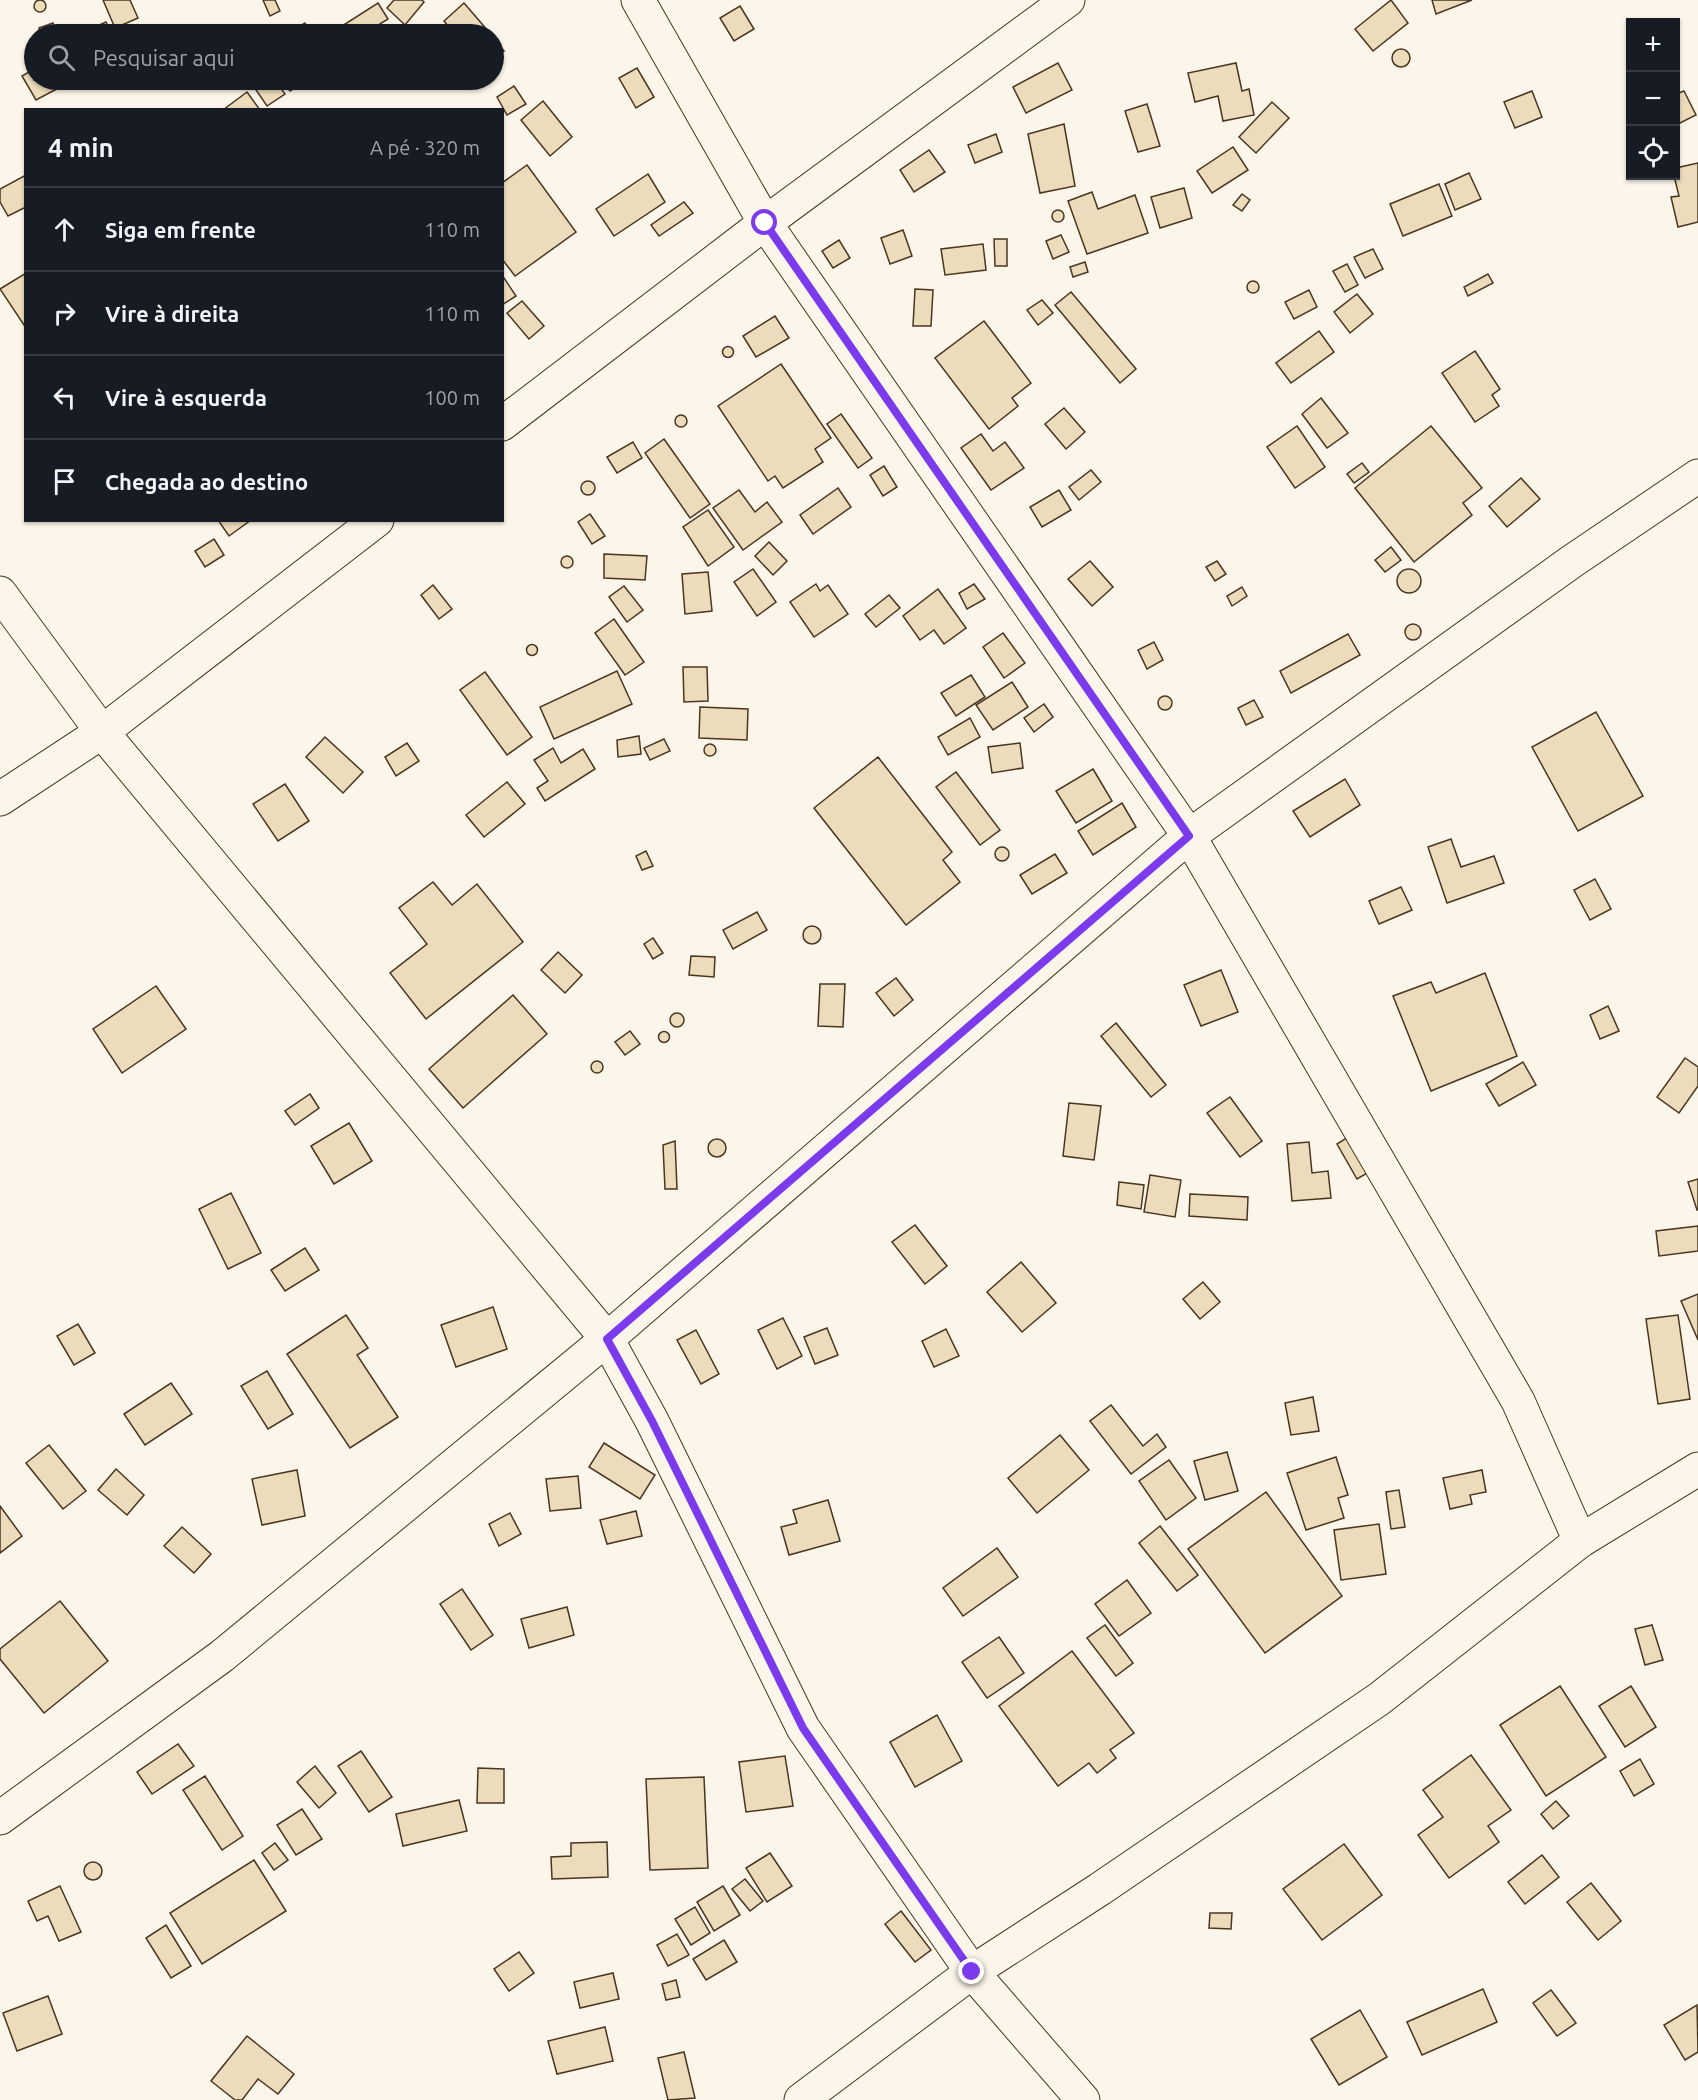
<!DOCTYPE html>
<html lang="pt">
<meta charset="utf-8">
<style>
body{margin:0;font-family:Ubuntu,sans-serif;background:#20242c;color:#f1f3f6}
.controls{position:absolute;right:18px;top:18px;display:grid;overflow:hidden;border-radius:0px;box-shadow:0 2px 4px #0004}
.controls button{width:54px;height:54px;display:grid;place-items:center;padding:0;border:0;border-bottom:2px solid #363941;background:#171b24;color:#f1f3f6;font:30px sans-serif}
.stop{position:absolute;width:18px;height:18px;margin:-14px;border:4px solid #7c3aed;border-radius:50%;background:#fff}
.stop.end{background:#7c3aed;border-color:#fff;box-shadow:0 2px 6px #0008}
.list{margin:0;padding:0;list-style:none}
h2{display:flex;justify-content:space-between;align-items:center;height:78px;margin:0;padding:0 24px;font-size:26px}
h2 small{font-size:20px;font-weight:400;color:#9ea1a6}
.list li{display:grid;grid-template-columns:39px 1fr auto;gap:18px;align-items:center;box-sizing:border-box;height:84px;padding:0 24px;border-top:2px solid #363941}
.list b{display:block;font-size:22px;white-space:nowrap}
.list em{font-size:20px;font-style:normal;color:#9ea1a6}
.icon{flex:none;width:33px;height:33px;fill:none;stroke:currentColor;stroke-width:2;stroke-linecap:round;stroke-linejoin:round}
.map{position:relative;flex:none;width:1698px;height:2100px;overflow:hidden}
.search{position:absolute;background:#171b24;box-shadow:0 2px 4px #0004;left:24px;top:24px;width:480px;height:66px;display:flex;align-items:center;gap:15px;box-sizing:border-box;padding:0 21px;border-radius:33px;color:#9ea1a6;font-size:22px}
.panel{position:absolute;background:#171b24;box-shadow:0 2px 4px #0004;left:24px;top:108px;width:480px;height:414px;border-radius:0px}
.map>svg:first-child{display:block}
</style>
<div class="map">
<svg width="1698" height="2100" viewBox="0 0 1698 2100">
<rect width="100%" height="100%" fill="#fbf6e9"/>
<!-- building -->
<g fill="#ecdcbc" stroke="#4a3520" stroke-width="1.5">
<circle cx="40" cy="6" r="6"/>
<path d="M103,0H130L138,18L115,28Z"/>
<path d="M263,0H275L280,11L270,16Z"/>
<path d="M394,0H422L424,2L405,25L387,8Z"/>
<path d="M1391,0L1408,23L1373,51L1355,29Z"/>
<path d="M1432,0H1472L1436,14Z"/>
<path d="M378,3L388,19L364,34H348L342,26Z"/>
<path d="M464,3L488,31L484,34H455L444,21Z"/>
<path d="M740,6L754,29L734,41L720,18Z"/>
<path d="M106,22L111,33L107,34H79Z"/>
<path d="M53,23L56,32L41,34L39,28Z"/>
<path d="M305,23L311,34H296L293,30Z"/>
<path d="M494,39L504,51L494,61Z"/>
<circle cx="1401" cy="58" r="9"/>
<path d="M1058,63L1072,90L1026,113L1013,87Z"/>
<path d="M1236,63L1242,91L1249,89L1254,115L1223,121L1218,96L1195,102L1188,73Z"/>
<path d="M637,68L654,97L636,108L619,78Z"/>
<path d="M34,69V80H68L70,82L36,100L22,76Z"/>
<path d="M264,80H275L285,94L267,106L254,87Z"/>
<path d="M282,80H305L306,81L290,91Z"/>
<path d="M514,86L526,104L507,115L497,97Z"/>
<path d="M1532,91L1542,117L1515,128L1504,102Z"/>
<path d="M1684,91L1696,115L1676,125V94Z"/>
<path d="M247,92L260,110H223Z"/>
<path d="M543,101L572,137L550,156L521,120Z"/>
<path d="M1272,102L1289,118L1256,153L1239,137Z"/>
<path d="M1147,104L1160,146L1138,152L1125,111Z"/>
<path d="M1064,124L1075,186L1040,193L1028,134Z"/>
<path d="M996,134L1002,152L975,163L968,145Z"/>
<path d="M1233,147L1248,170L1212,193L1197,171Z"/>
<path d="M929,150L945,172L914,192L900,170Z"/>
<path d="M1698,163V222L1678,227L1671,197L1679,196L1674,176L1676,168Z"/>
<path d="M527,165L576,232L515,276L502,259V183Z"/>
<path d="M1469,173L1481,199L1455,210L1445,184Z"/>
<path d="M648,174L665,202L614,236L596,209Z"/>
<path d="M26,175V207L8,216L0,202V189Z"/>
<path d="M1439,184L1452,216L1403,236L1390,204Z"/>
<path d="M1184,188L1192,218L1160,228L1151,197Z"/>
<path d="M1092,192L1098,209L1135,195L1148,233L1087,254L1068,201Z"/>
<path d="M1242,194L1250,200L1242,211L1233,205Z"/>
<path d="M684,202L693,213L659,236L651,225Z"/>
<circle cx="1058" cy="216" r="6"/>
<path d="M903,230L912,256L890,264L881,238Z"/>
<path d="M1061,235L1069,252L1053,259L1046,241Z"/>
<path d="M994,239H1007V266H995Z"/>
<path d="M839,240L850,258L833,268L822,251Z"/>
<path d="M983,244L986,270L945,275L941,249Z"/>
<path d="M1373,249L1383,269L1365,278L1354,257Z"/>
<path d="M1085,262L1088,272L1073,277L1070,267Z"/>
<path d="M1347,264L1358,285L1345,292L1333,271Z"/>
<path d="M26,273V328L0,289Z"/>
<path d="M1488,274L1493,283L1468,296L1464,287Z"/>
<path d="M502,275L516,296L502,305Z"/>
<circle cx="1253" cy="287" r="6"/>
<path d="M915,289L933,290L931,326H913Z"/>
<path d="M1309,290L1317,307L1294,319L1285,302Z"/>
<path d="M1071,292L1136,369L1120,383L1055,305Z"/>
<path d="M1357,294L1373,314L1350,333L1334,312Z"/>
<path d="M1042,300L1053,313L1038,325L1027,310Z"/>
<path d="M522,301L544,326L529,339L507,313Z"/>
<path d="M775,316L789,338L756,357L743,336Z"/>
<path d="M984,321L1031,383L1012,398L1018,406L989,429L935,358Z"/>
<path d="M1319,331L1334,352L1291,383L1276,363Z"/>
<circle cx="728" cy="352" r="5.5"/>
<path d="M1475,351L1500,389L1492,395L1499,406L1475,422L1442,373Z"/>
<path d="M781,364L831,438L815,449L823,462L783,488L775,476L768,481L718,406Z"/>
<path d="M1321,398L1348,433L1327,448L1302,414Z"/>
<path d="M1064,408L1085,432L1066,449L1045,424Z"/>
<path d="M841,414L872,458L858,468L827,424Z"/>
<circle cx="681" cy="421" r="6"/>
<path d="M1297,426L1325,467L1295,488L1267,447Z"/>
<path d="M1431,426L1482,488L1463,503L1472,515L1414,562L1355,488Z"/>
<path d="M981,434L993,451L1005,442L1024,468L991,490L961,448Z"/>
<path d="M664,439L710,504L690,518L645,453Z"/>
<path d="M633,442L642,458L617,473L607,457Z"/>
<path d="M1362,463L1369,472L1354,483L1347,474Z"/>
<path d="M884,466L897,487L883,496L870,475Z"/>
<path d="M1091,470L1101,482L1079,500L1069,487Z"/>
<path d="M1521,478L1540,499L1507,527L1489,506Z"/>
<circle cx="588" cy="488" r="7"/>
<path d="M838,488L851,507L813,534L800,515Z"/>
<path d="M739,490L755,512L767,502L782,522L743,550L713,508Z"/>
<path d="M1059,490L1071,510L1042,527L1030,507Z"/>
<path d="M708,510L734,547L708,566L683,527Z"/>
<path d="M590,514L605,536L592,544L578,522Z"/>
<path d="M218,520H251L229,536Z"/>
<path d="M214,539L224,555L205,567L195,551Z"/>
<path d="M769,542L787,561L773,575L755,556Z"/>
<path d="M1391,547L1401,560L1385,572L1375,560Z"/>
<path d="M604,554L647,556L645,580L604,578Z"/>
<circle cx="567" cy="562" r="6"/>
<path d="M1090,561L1113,587L1092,606L1068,579Z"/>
<path d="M1217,561L1226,574L1215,581L1206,567Z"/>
<circle cx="1409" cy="581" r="12"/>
<path d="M753,569L776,602L757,616L734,582Z"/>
<path d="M708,572L712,611L685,614L682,574Z"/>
<path d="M816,584L820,591L828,585L848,614L814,637L790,602Z"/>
<path d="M974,584L985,599L967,609L959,593Z"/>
<path d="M433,585L452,609L439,619L421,595Z"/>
<path d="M624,586L643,610L627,622L609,597Z"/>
<path d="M1242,587L1247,596L1232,606L1227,596Z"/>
<path d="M938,589L966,628L944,644L934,630L920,640L903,616Z"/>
<path d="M889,595L900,608L876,627L865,614Z"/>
<path d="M614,619L644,662L625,675L595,633Z"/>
<circle cx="1413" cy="632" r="8"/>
<path d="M1003,633L1025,663L1004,678L983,647Z"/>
<path d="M1348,634L1360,655L1291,693L1280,671Z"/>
<path d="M1154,642L1163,660L1147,669L1138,650Z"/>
<circle cx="532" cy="650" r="5.5"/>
<path d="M683,667H707L708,701L684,702Z"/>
<path d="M617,671L632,704L554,739L540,707Z"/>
<path d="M485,672L532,737L507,755L460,690Z"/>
<path d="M971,675L985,697L956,716L941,693Z"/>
<path d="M1012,682L1028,707L993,730L976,705Z"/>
<circle cx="1165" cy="703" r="7"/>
<path d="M1254,700L1263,717L1246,725L1238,708Z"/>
<path d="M1044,704L1053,717L1034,732L1024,718Z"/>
<path d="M700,707L748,709L747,740L699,738Z"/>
<path d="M1596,712L1643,796L1578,831L1532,747Z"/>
<path d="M970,718L980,737L948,755L938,737Z"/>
<path d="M639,736L641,754L618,757L617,740Z"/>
<path d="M325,737L363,772L343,793L306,757Z"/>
<path d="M664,739L670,751L650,760L644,748Z"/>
<path d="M407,743L419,761L396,776L385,757Z"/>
<path d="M1020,743L1023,768L992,773L988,747Z"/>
<circle cx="710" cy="750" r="6"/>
<path d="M553,748L561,763L583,749L595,769L545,801L537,788L548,781L534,760Z"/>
<path d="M878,757L952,852L943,860L960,882L906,925L814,808Z"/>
<path d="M1093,769L1112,801L1076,823L1056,791Z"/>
<path d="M956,772L1000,830L980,845L936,787Z"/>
<path d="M1345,779L1360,805L1310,837L1293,811Z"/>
<path d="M507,782L525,804L484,837L466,815Z"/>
<path d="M285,784L309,821L278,841L253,804Z"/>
<path d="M1122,803L1136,827L1093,855L1078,831Z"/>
<path d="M1451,839L1461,867L1494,856L1504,883L1447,903L1428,847Z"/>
<circle cx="1002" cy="854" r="7"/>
<path d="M646,851L653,866L642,870L636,856Z"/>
<path d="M1055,854L1067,873L1032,894L1020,875Z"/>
<path d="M1595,879L1611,909L1590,920L1574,890Z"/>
<path d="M433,882L452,905L477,884L523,942L426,1019L390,973L427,944L399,908Z"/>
<path d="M1401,887L1412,910L1379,924L1369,901Z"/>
<path d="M757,912L767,930L733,949L723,930Z"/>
<circle cx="812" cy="935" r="9"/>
<path d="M653,938L663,953L653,959L644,944Z"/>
<path d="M558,952L582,975L565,993L541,970Z"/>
<path d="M691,956L715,957L714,977L689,975Z"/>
<path d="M1221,970L1238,1012L1201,1026L1184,985Z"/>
<path d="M1485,973L1517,1056L1431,1091L1393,996L1431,982L1436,993Z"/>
<path d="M896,978L913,1000L894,1016L876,993Z"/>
<path d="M820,984H845L843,1027L818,1026Z"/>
<path d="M156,986L186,1029L122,1073L93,1029Z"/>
<path d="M513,995L547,1034L463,1108L429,1069Z"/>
<path d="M1608,1006L1619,1031L1600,1039L1590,1015Z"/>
<circle cx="677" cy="1020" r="7"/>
<path d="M1116,1023L1166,1085L1151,1097L1101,1036Z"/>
<path d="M630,1031L640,1044L625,1055L615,1042Z"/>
<circle cx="664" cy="1037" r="5.5"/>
<path d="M1685,1058L1698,1067V1086L1679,1113L1657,1097Z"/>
<circle cx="597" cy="1067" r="6"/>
<path d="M1523,1062L1536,1085L1499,1106L1486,1084Z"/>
<path d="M310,1094L319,1108L295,1125L285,1111Z"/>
<path d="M1230,1097L1262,1141L1240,1157L1207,1113Z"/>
<path d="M1069,1103L1101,1106L1094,1160L1063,1156Z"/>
<path d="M349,1123L372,1161L334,1184L311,1146Z"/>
<path d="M1356,1132L1376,1168L1357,1179L1337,1144Z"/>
<circle cx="717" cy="1148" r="9"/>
<path d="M675,1141L677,1189H665L663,1145Z"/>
<path d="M1309,1142L1312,1173L1328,1171L1331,1198L1292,1201L1287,1144Z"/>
<path d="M1150,1175L1181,1180L1175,1217L1144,1212Z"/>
<path d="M1698,1179V1210H1697L1688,1182Z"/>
<path d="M1119,1182L1144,1185L1141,1209L1117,1205Z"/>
<path d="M231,1193L261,1253L228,1269L199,1209Z"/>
<path d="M1190,1194L1248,1197L1247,1220L1189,1216Z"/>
<path d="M915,1225L947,1266L925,1284L892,1242Z"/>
<path d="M1698,1226V1251L1659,1256L1656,1231Z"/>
<path d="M305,1248L319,1270L285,1291L271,1270Z"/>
<path d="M1021,1262L1056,1303L1022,1332L987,1292Z"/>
<path d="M1203,1282L1220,1302L1200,1319L1183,1299Z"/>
<path d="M1698,1294V1340L1681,1301Z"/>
<path d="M493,1307L507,1349L456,1367L441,1325Z"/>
<path d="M346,1315L368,1348L357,1355L398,1417L350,1448L287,1354Z"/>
<path d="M1678,1315L1690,1399L1658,1404L1646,1319Z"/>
<path d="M783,1318L802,1356L777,1369L758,1330Z"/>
<path d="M78,1324L95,1353L74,1365L57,1336Z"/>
<path d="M827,1328L838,1355L815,1364L804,1337Z"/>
<path d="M946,1329L959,1356L934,1367L922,1341Z"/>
<path d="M696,1330L719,1374L701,1384L677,1340Z"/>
<path d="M267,1371L293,1414L268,1429L241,1386Z"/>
<path d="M171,1383L192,1414L145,1445L124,1414Z"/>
<path d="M1313,1397L1319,1431L1291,1435L1285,1403Z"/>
<path d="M1111,1405L1143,1446L1157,1434L1166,1447L1131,1474L1090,1421Z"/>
<path d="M1060,1435L1089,1470L1037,1513L1008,1478Z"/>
<path d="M604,1443L655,1475L640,1499L589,1467Z"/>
<path d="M49,1445L86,1491L63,1509L26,1463Z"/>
<path d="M1227,1452L1238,1491L1205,1500L1194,1461Z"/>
<path d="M1336,1457L1348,1495L1338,1498L1344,1518L1306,1530L1287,1473Z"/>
<path d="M1169,1460L1196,1498L1166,1520L1139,1481Z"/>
<path d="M116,1469L144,1495L127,1515L98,1490Z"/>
<path d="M297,1470L305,1516L262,1525L252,1479Z"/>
<path d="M1482,1470L1486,1492L1470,1495L1472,1504L1450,1509L1443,1478Z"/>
<path d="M578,1476L581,1508L550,1511L546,1479Z"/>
<path d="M1399,1490L1405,1527L1391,1529L1386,1492Z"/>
<path d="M1266,1492L1342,1596L1265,1653L1188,1549Z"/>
<path d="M828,1500L840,1541L789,1555L781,1527L797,1523L793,1510Z"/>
<path d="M0,1506L22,1536L0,1553Z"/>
<path d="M636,1511L642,1536L607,1544L600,1520Z"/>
<path d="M510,1513L521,1534L499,1546L489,1524Z"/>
<path d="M1379,1524L1386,1574L1341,1580L1334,1530Z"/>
<path d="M1160,1526L1198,1575L1177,1591L1139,1543Z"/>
<path d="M182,1527L211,1554L194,1573L164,1546Z"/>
<path d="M997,1548L1018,1577L963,1616L943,1588Z"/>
<path d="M1127,1580L1151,1613L1119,1636L1095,1604Z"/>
<path d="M462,1589L493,1635L471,1650L440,1604Z"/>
<path d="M60,1601L108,1661L44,1713L0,1659V1649Z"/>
<path d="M567,1607L574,1635L529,1648L521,1619Z"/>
<path d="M1105,1625L1133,1663L1116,1676L1087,1638Z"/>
<path d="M1652,1625L1663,1660L1645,1665L1635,1629Z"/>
<path d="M999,1637L1024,1673L987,1698L962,1662Z"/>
<path d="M1072,1651L1134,1733L1110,1750L1116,1758L1097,1773L1089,1763L1058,1786L999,1706Z"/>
<path d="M1560,1686L1606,1757L1546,1796L1500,1725Z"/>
<path d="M1631,1686L1656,1727L1625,1747L1599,1706Z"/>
<path d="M937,1715L962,1761L915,1787L890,1742Z"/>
<path d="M178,1744L194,1766L152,1794L137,1772Z"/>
<path d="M361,1751L392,1797L369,1812L338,1766Z"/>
<path d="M1471,1755L1511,1810L1488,1826L1499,1842L1449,1878L1418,1835L1443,1817L1423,1790Z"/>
<path d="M785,1756L793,1806L746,1812L739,1762Z"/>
<path d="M1640,1759L1654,1784L1634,1796L1620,1771Z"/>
<path d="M315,1766L336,1793L319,1808L297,1782Z"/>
<path d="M478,1768L504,1769V1803H477Z"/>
<path d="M205,1776L243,1836L222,1850L183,1790Z"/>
<path d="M704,1777L708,1868L650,1870L646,1779Z"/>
<path d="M459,1800L467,1831L403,1846L396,1814Z"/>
<path d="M1556,1801L1569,1816L1553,1829L1541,1814Z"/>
<path d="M302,1809L322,1839L296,1855L277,1825Z"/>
<path d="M607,1842L608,1877L552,1879L551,1857L571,1856V1843Z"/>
<path d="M275,1843L288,1860L274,1870L262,1853Z"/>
<path d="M1344,1844L1382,1895L1322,1940L1283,1889Z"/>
<path d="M770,1853L792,1886L767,1902L746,1868Z"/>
<path d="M1542,1855L1559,1877L1525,1904L1508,1882Z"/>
<path d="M254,1860L286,1911L202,1964L170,1913Z"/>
<circle cx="93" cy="1871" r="9"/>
<path d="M745,1879L763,1901L750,1911L732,1889Z"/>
<path d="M1591,1883L1621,1921L1598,1940L1567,1902Z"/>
<path d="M60,1886L81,1932L59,1941L48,1916L37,1921L28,1901Z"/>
<path d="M723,1886L740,1915L714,1931L697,1902Z"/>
<path d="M695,1907L710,1933L691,1945L675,1919Z"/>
<path d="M901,1911L931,1950L915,1962L885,1924Z"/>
<path d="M1210,1913H1232L1231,1929L1209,1928Z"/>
<path d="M166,1925L191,1966L171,1978L146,1938Z"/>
<path d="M677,1934L689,1955L668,1966L657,1945Z"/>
<path d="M724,1940L737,1962L706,1980L693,1959Z"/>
<path d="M519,1952L534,1973L509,1991L494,1969Z"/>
<path d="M613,1973L619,1999L580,2008L574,1982Z"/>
<path d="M676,1980L680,1997L666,2000L662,1984Z"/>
<path d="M1483,1989L1497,2022L1422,2055L1407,2022Z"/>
<path d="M1551,1990L1576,2023L1557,2036L1533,2003Z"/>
<path d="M48,1996L62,2034L17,2051L3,2013Z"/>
<path d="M1697,2005L1698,2052L1685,2060L1664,2025Z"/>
<path d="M1360,2010L1387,2057L1339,2085L1311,2039Z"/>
<path d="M605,2027L613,2061L557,2074L548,2041Z"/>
<path d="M247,2036L294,2074L278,2094L258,2079L242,2100H235L211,2081Z"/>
<path d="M684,2052L695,2098L668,2100L658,2058Z"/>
</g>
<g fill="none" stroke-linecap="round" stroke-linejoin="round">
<!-- minor casing -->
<g stroke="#4a3520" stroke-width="35">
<g id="minor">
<path d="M638,0L765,223L1189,836L1518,1401L1580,1541"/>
<path d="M502,424L765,223L1068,0"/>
<path d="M0,593L102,732L607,1339L652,1421L803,1728L972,1972L1083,2100"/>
<path d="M0,799L102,732L377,520"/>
<path d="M0,1818L222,1656L607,1339L1189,836L1571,562L1698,476"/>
<path d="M801,2100L972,1972L1100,1889L1379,1699L1580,1541L1698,1469"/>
</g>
</g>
<!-- minor -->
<use href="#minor" stroke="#fbf6e9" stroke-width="33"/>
</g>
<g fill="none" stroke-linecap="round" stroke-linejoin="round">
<!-- route -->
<path stroke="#7c3aed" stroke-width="8" d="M765,223L1189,836L607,1339L652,1421L803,1728L972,1972"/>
</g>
</svg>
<div class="controls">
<button>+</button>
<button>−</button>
<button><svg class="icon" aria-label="locate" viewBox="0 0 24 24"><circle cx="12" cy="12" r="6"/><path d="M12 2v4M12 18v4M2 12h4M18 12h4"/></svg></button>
</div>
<div class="stop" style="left:765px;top:223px"></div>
<div class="stop end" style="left:972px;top:1972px"></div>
<div class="search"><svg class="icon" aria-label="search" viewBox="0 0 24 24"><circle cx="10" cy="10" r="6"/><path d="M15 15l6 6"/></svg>Pesquisar aqui</div>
<section class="panel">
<h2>4 min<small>A pé · 320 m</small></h2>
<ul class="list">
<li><svg class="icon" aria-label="ahead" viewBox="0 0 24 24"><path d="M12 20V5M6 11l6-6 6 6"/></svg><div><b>Siga em frente</b></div><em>110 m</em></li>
<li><svg class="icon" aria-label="right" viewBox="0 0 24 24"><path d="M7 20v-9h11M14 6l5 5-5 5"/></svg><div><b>Vire à direita</b></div><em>110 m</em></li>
<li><svg class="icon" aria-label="left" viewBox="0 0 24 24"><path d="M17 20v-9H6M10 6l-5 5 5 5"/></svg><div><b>Vire à esquerda</b></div><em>100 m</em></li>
<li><svg class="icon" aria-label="arrive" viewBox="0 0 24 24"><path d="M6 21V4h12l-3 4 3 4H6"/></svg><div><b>Chegada ao destino</b></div></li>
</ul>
</section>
</div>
